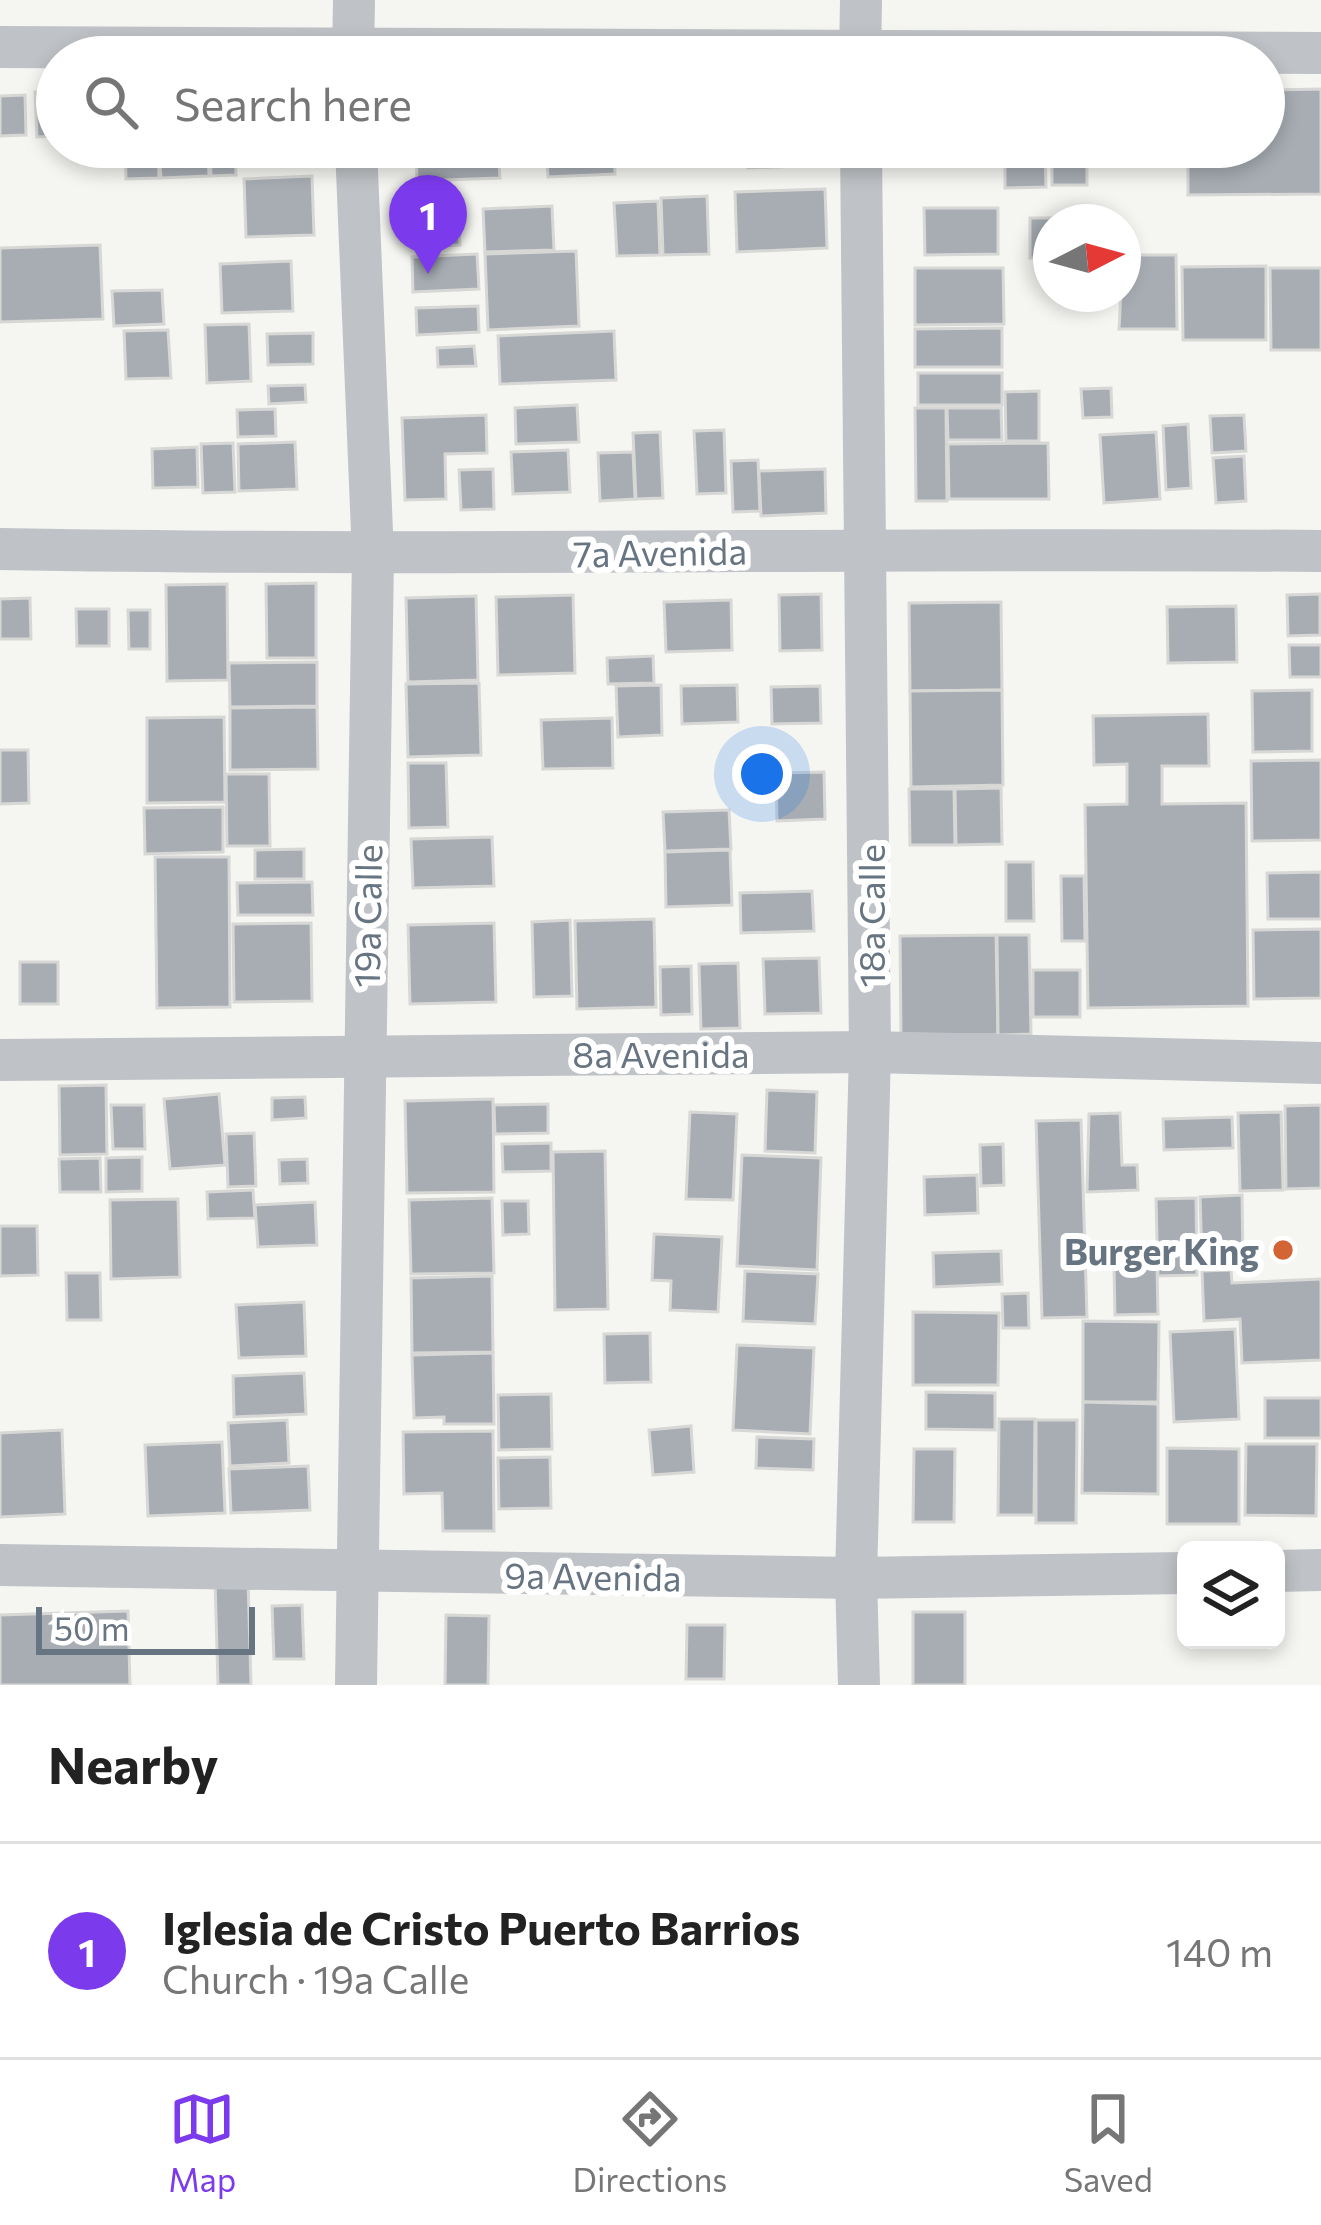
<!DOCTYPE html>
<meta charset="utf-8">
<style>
body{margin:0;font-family:Commissioner,sans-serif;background:#f6f6f6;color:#222}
.controls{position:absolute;right:36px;bottom:36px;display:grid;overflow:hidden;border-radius:18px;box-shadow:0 6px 18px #0003}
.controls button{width:108px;height:108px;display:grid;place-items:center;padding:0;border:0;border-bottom:3px solid #e0e0e0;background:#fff;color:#222;font:60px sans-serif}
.compass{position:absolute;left:1033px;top:204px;width:108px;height:108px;border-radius:50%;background:#fff;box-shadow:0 6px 18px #0003;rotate:84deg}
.scale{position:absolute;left:36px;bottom:30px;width:219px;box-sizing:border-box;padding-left:12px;border:6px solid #677481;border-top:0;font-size:33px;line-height:42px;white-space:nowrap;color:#677481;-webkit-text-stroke:9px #fff;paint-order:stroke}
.you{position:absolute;left:762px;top:774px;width:42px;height:42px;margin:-30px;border:9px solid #fff;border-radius:50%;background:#1a73e8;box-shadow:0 0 0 18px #1a73e833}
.badge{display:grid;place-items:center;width:78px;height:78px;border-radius:50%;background:#7c3aed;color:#fff;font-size:39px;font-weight:700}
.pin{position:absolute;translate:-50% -99px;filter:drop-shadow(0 3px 6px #0008)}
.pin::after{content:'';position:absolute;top:63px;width:42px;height:36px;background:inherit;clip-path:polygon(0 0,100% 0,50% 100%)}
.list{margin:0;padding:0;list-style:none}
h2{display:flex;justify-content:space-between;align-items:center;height:156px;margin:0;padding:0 48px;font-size:51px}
h2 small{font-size:39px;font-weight:400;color:#767676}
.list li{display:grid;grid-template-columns:78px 1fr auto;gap:36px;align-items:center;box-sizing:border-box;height:216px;padding:0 48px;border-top:3px solid #e0e0e0}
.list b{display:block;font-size:45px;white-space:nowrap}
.list p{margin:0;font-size:39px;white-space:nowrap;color:#767676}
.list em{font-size:39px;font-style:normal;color:#767676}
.icon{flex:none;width:66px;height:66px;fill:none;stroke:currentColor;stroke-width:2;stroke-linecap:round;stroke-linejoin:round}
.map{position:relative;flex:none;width:1321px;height:1685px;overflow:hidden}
.search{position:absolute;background:#fff;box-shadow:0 6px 18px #0003;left:36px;right:36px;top:36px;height:132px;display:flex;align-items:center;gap:30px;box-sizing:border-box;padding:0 42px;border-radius:66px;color:#767676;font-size:45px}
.sheet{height:372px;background:#fff}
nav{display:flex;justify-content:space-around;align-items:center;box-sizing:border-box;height:168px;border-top:3px solid #e0e0e0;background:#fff;font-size:33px;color:#767676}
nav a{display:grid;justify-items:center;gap:6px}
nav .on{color:#7c3aed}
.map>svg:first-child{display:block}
</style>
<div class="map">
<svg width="1321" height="1685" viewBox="0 0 1321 1685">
<rect width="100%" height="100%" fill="#f5f5f2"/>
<!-- building -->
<g fill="#a7adb3" stroke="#d7d7d5" stroke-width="3">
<path d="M1321,89V194L1188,195V147H1264V90Z"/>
<path d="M57,91V136L37,137L35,92Z"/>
<path d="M25,95L26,135L0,136V96Z"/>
<path d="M125,147H158L159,178L126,179Z"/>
<path d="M159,147H208L209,176L161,178Z"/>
<path d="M210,147H235L236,175L211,176Z"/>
<path d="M416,147H498L500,178L417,181Z"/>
<path d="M546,147H614L615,174L548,177Z"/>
<path d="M655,147H695V162L656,164Z"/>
<path d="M748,147H822V165L748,168Z"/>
<rect x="937" y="147" width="62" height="15"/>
<path d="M1005,147H1045L1046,187L1005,188Z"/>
<rect x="1110" y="147" width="53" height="6"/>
<rect x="1052" y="157" width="35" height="28"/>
<path d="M312,176L314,235L246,237L244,179Z"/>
<path d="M825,189L827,248L737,252L735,192Z"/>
<path d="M457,194L460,245L417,247L415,196Z"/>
<path d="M707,196L709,254L663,255L661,198Z"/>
<path d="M658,201L660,255L617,256L614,203Z"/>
<path d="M552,206L554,250L485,252L483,209Z"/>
<path d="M924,208H998V254L925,255Z"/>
<path d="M1030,218H1074V222H1051V258H1030Z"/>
<path d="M100,245L103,319L0,322V248Z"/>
<path d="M576,251L579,326L488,330L485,254Z"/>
<path d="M477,254L479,289L413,292L412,257Z"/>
<path d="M1123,255H1176L1177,329H1119Z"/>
<path d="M291,261L293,311L222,313L220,264Z"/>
<path d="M1266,266V340H1183L1182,267Z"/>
<path d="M915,268H1003L1004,324L915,325Z"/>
<path d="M1270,268H1321V350H1271Z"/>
<path d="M162,290L164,324L114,326L112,291Z"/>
<path d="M478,306L479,332L417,335L416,308Z"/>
<path d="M249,324L251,381L207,383L205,325Z"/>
<path d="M1002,328V367H915V329Z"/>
<path d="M168,330L171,378L126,379L124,331Z"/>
<path d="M614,331L616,380L500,384L498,336Z"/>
<path d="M313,333V364L268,365L267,334Z"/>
<path d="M474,346L476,366L438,367L437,348Z"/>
<rect x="918" y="373" width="84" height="32"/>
<path d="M305,385L306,402L269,404L268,386Z"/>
<path d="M1111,388L1112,417L1083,418L1081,389Z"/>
<path d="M1039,391V441H1006L1005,392Z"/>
<path d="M577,405L579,442L516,444L515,408Z"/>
<path d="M915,408H946L947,501H916Z"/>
<path d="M947,408H1001L1002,440H948Z"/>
<path d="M275,409L276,436L238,437L237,410Z"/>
<path d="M486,415L487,453L445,454L446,499L405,500L402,418Z"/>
<path d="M1244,415L1246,451L1212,453L1210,416Z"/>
<path d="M1188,424L1191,488L1166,490L1163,426Z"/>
<path d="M724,430L726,493L697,494L694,431Z"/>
<path d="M660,432L663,498L636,499L633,433Z"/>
<path d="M1156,432L1160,499L1104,503L1100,435Z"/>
<path d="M295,442L297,489L239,491L238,444Z"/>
<path d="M233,443L235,492L203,493L201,444Z"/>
<path d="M1048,443L1049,499H949L948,444Z"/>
<path d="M197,447L198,487L153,488L152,449Z"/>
<path d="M568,450L570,492L513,494L511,452Z"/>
<path d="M633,452L635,499L600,501L598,453Z"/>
<path d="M1244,456L1246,501L1216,503L1213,458Z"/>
<path d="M758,460L760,511L733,512L731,461Z"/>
<path d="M493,469L494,509L461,510L459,470Z"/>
<path d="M825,469L826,513L761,516L759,471Z"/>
<path d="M316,583V658H267L266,584Z"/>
<path d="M227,584L228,680L167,681L166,585Z"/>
<path d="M821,594L822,650L780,651L779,595Z"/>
<path d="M1320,594V635L1288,636L1287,595Z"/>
<path d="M573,595L575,673L498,675L496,597Z"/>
<path d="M476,596L478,680L408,682L406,598Z"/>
<path d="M30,598L31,639H0V599Z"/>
<path d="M731,600L732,650L666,652L664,602Z"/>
<path d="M1001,602L1002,690L910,691L909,603Z"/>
<path d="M1236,606L1237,662L1168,663L1167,607Z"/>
<path d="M76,609H109V646H77Z"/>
<path d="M128,610H150V649H129Z"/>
<path d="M1289,645H1321V677H1290Z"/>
<path d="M653,656L654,683L608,684L607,658Z"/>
<path d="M317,662V706L230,707L229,663Z"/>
<path d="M479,683L481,755L408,757L406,684Z"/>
<path d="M661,685L662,735L618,737L616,686Z"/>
<path d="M737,685L738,722L682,724L681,686Z"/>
<path d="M820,686L821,723L772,724L771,687Z"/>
<path d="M1002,690L1003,785L911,787L910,691Z"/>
<path d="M1312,690V751L1253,752L1252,691Z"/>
<path d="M317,707L318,769L230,770V708Z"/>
<path d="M1208,714L1209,766H1162V804L1246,803L1248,1006L1088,1008L1085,805L1127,804V764L1094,765L1093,716Z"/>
<path d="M224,717L225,802L147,803V718Z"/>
<path d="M612,718L613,768L543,769L541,720Z"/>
<path d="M0,750H28L29,803L0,804Z"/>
<path d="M1321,760V840L1252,841L1251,761Z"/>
<path d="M408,763H446L448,827L409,828Z"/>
<path d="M824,772L825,819L777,821L776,773Z"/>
<path d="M226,774H269L270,846H227Z"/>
<path d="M1001,788L1002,844L956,845L955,789Z"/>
<path d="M909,789H954L955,845H910Z"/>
<path d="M223,807V852L145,854L144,808Z"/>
<path d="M729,810L731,849L665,851L663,812Z"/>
<path d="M492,837L494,886L413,888L411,839Z"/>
<path d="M304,849V879H255V850Z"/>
<path d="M730,850L732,905L666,907L665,852Z"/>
<path d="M155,857H229L230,1007L157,1008Z"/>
<path d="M1006,862H1033L1034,921H1006Z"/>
<path d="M1321,872V919H1268L1267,873Z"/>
<path d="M1061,876H1084L1085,941H1062Z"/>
<path d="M312,882L313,915H238L237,883Z"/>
<path d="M812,891L814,931L741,933L740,893Z"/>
<path d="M654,919L656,1007L577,1009L575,921Z"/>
<path d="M570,920L572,996L534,997L532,922Z"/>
<path d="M311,923L312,1001L234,1002L233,924Z"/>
<path d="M494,923L496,1002L410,1004L408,925Z"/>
<path d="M1321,929V998L1254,999L1253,930Z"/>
<path d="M996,935L998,1035H901L900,936Z"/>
<path d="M997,935H1029L1031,1034L998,1035Z"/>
<path d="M819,958L821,1013L765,1014L763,959Z"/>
<rect x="20" y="962" width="38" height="42"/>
<path d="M738,963L740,1028L701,1029L699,964Z"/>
<path d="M691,966L692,1014L661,1015L660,967Z"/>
<rect x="1033" y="970" width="47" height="47"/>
<path d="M106,1085L107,1154L60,1155L59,1086Z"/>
<path d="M767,1090L817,1092L815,1153L765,1151Z"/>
<path d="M219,1094L225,1165L170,1169L164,1099Z"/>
<path d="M305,1097L306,1118L272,1120V1098Z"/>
<path d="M493,1099L494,1192L407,1193L405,1101Z"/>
<path d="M548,1104V1133L495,1134L494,1105Z"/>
<path d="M111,1105H144L145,1149H113Z"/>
<path d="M1321,1105V1188L1286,1189L1285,1106Z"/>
<path d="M690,1112L737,1114L733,1200L686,1199Z"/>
<path d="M1281,1112L1283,1190L1240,1191L1238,1113Z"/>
<path d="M1120,1113L1122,1165H1137L1138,1190L1087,1192L1089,1114Z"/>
<path d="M1232,1117L1233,1148L1164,1150L1163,1119Z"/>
<path d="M1081,1120L1087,1317L1042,1318L1036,1121Z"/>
<path d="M254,1133L256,1186L228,1187L226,1134Z"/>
<path d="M551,1143V1171L503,1172L502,1144Z"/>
<path d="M1003,1144L1004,1185L981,1186L980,1145Z"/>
<path d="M605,1151L608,1309L555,1310L553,1152Z"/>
<path d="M742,1155L821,1158L817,1270L737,1266Z"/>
<path d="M142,1157V1191L106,1192V1158Z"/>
<path d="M100,1158L101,1192H60L59,1159Z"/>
<path d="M307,1159L308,1183L280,1184L279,1160Z"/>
<path d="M977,1175L978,1213L925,1215L924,1177Z"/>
<path d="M253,1190L255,1218L208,1219L207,1192Z"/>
<path d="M1242,1195L1243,1259L1202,1260L1200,1197Z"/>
<path d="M492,1198L494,1273L411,1274L409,1200Z"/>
<path d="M1196,1198L1197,1275L1158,1276L1156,1199Z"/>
<path d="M178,1199L180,1277L111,1279L110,1200Z"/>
<path d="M502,1201H528L529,1234L503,1235Z"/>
<path d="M315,1202L317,1245L258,1247L255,1205Z"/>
<path d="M0,1226H37L38,1275L0,1276Z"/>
<path d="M654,1234L722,1237L718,1312L670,1310L671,1281L652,1280Z"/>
<path d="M1001,1251L1002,1284L934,1287L933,1253Z"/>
<path d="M1157,1267L1158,1314L1115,1315L1114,1268Z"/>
<path d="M1231,1270L1232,1283L1321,1279V1360L1242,1363L1240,1319L1204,1321L1202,1271Z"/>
<path d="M745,1271L818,1274L815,1324L743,1321Z"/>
<path d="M66,1273H100L101,1320H67Z"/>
<path d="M492,1276L493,1352L412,1353L411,1278Z"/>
<path d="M1028,1293L1029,1328H1003L1002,1294Z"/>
<path d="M304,1302L306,1356L239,1358L236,1305Z"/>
<path d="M913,1312L999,1313L998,1385H913Z"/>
<path d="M1083,1321L1159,1322L1158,1402H1083Z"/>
<path d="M1235,1329L1239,1419L1174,1422L1170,1332Z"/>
<path d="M650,1333L651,1382L605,1383L604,1334Z"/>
<path d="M737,1345L814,1348L810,1434L733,1430Z"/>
<path d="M493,1353L494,1424H444V1417L414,1418L412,1355Z"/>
<path d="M304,1373L306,1414L234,1417L233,1376Z"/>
<path d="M926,1392L995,1393V1430L926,1429Z"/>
<path d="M551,1394L552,1449L499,1450L498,1395Z"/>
<rect x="1265" y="1398" width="56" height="40"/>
<path d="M1083,1402L1158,1404V1494L1082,1493Z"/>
<path d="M999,1419H1035L1034,1515H998Z"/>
<path d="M287,1420L289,1463L230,1466L228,1423Z"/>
<path d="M1036,1420H1077L1076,1523H1036Z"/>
<path d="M691,1426L694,1472L653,1475L649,1430Z"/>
<path d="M62,1430L65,1514L0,1517V1433Z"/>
<path d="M493,1431L494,1531H443L442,1493L404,1494L403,1432Z"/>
<path d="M757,1437L814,1439L813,1470L756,1468Z"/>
<path d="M222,1442L225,1513L148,1516L145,1445Z"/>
<path d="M1246,1444H1317L1316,1516L1245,1515Z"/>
<path d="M1167,1448L1239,1449V1524H1167Z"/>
<path d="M914,1449H955L954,1522H913Z"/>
<path d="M550,1457L551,1508L499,1509L498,1458Z"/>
<path d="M308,1466L310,1510L231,1513L229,1469Z"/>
<path d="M248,1579L251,1685H218L215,1580Z"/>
<path d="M302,1605L304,1659H274L272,1606Z"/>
<path d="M128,1611L130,1685H0V1615Z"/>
<rect x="913" y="1612" width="52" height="73"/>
<path d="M446,1615L489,1616L488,1685H445Z"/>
<path d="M687,1625H725L724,1679H686Z"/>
</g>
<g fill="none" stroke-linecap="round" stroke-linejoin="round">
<!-- minor -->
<g stroke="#bfc2c6" stroke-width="42">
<path d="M0,47L1321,53"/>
<path d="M353,57L354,0"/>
<path d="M860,57L861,0"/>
<path d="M0,549C440,557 881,547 1321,551"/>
<path d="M0,1060L870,1052L1321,1063"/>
<path d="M0,1565L856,1578L1186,1573"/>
<path d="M1276,1571L1321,1570"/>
<path d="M356,1685L373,556L356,147"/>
<path d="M859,1685L856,1578L870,1052L861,147"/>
</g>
</g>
<!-- markers -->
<circle fill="#d36535" stroke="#fff" stroke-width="4.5" cx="1283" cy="1250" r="12"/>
<g text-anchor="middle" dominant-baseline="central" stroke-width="12" stroke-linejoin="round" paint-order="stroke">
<!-- street labels -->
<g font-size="36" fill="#677481" stroke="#fff">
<text transform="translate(660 551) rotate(-1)">7a Avenida</text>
<text transform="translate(366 916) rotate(-89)">19a Calle</text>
<text transform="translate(870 916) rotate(-90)">18a Calle</text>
<text x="661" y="1053">8a Avenida</text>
<text transform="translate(593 1575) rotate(1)">9a Avenida</text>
</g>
<!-- poi labels -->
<g font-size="36" font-weight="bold" fill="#677481" stroke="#fff" text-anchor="end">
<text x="1259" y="1250">Burger King</text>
</g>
</g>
</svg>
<div class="controls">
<button><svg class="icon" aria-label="layers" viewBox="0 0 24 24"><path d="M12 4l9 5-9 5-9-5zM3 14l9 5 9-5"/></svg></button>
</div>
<svg class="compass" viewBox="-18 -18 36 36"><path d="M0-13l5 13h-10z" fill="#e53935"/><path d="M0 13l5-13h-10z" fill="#767676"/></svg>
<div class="scale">50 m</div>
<div class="you"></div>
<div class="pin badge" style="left:428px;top:274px">1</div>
<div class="search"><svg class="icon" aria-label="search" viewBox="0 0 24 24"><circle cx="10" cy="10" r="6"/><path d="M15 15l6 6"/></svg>Search here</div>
</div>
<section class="sheet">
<h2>Nearby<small></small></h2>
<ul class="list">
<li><span class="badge">1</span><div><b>Iglesia de Cristo Puerto Barrios</b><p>Church · 19a Calle</p></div><em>140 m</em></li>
</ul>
</section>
<nav>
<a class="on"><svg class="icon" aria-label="map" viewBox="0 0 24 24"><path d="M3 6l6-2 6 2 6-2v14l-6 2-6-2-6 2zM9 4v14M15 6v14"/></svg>Map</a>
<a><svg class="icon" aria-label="directions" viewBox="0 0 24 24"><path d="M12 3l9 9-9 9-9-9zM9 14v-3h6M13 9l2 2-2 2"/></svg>Directions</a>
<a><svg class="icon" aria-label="saved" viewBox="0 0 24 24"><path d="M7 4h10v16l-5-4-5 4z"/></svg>Saved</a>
</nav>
